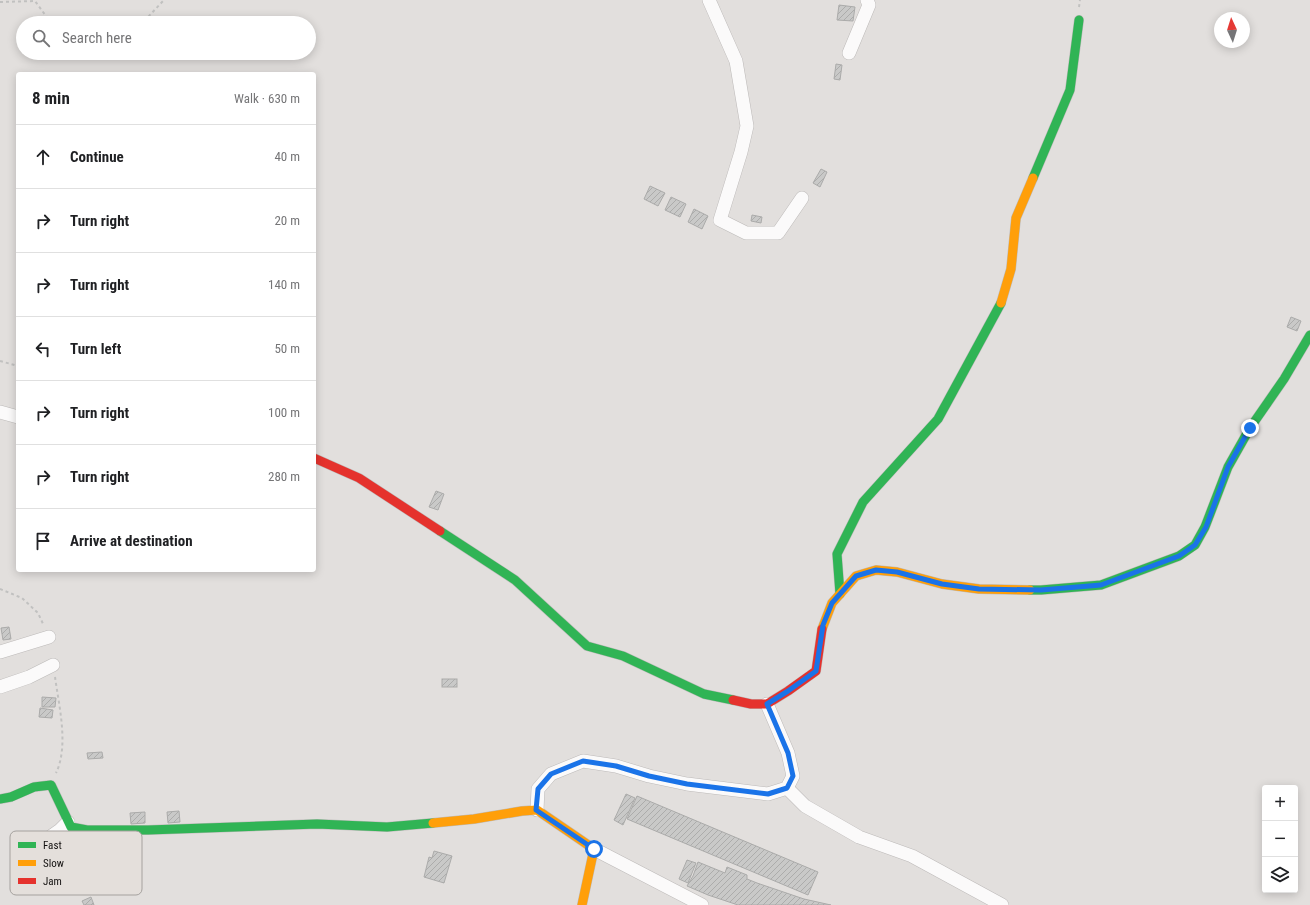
<!DOCTYPE html>
<meta charset="utf-8">
<style>
body{margin:0;font-family:"Roboto Condensed",sans-serif;background:#f6f6f6;color:#202124}
.controls{position:absolute;right:12px;bottom:12px;display:grid;overflow:hidden;border-radius:4px;box-shadow:0 2px 10px #0003}
.controls button{width:36px;height:36px;display:grid;place-items:center;padding:0;border:0;border-bottom:1px solid #e0e0e0;background:#fff;color:#202124;font:20px sans-serif}
.compass{position:absolute;left:1214px;top:12px;width:36px;height:36px;border-radius:50%;background:#fff;box-shadow:0 2px 10px #0003;rotate:356deg}
.stop{position:absolute;width:12px;height:12px;margin:-9px;border:3px solid #1a73e8;border-radius:50%;background:#fff}
.stop.end{background:#1a73e8;border-color:#fff;box-shadow:0 1px 4px #0008}
.list{margin:0;padding:0;list-style:none}
h2{display:flex;justify-content:space-between;align-items:center;height:52px;margin:0;padding:0 16px;font-size:17px}
h2 small{font-size:13px;font-weight:400;color:#757577}
.list li{display:grid;grid-template-columns:26px 1fr auto;gap:12px;align-items:center;box-sizing:border-box;height:64px;padding:0 16px;border-top:1px solid #e0e0e0}
.list b{display:block;font-size:15px;white-space:nowrap}
.list em{font-size:13px;font-style:normal;color:#757577}
.icon{flex:none;width:22px;height:22px;fill:none;stroke:currentColor;stroke-width:2;stroke-linecap:round;stroke-linejoin:round}
.map{position:relative;flex:none;width:1310px;height:905px;overflow:hidden}
.search{position:absolute;background:#fff;box-shadow:0 2px 10px #0003;left:16px;top:16px;width:300px;height:44px;display:flex;align-items:center;gap:10px;box-sizing:border-box;padding:0 14px;border-radius:22px;color:#757577;font-size:15px}
.panel{position:absolute;background:#fff;box-shadow:0 2px 10px #0003;left:16px;top:72px;width:300px;height:500px;border-radius:4px}
.map>svg:first-child{display:block}
</style>
<div class="map">
<svg width="1310" height="905" viewBox="0 0 1310 905">
<defs>
<pattern id="building-hatch" width="6" height="6" patternUnits="userSpaceOnUse"><rect width="6" height="6" fill="#c9c9c8"/><path d="M-1 1l2-2M0 6l6-6M5 7l2-2" fill="none" stroke="#acacab"/></pattern>
</defs>
<rect width="100%" height="100%" fill="#e2dfdd"/>
<!-- building -->
<g fill="url(#building-hatch)" stroke="#ababaa">
<path d="M839,5L855,7L853,21L837,20Z"/>
<path d="M836,64L842,65L840,80L834,79Z"/>
<path d="M821,169L827,172L820,187L813,183Z"/>
<path d="M650,186L665,193L658,206L644,199Z"/>
<path d="M671,197L686,204L680,217L665,210Z"/>
<path d="M694,209L708,216L702,229L688,222Z"/>
<path d="M752,215L762,217L761,223L751,221Z"/>
<path d="M1291,317L1301,321L1297,331L1287,327Z"/>
<path d="M436,491L444,494L438,510L429,507Z"/>
<path d="M9,627L11,639L3,640L1,628Z"/>
<rect x="442" y="679" width="15" height="8"/>
<path d="M42,697L56,698L55,707H42Z"/>
<path d="M40,708L53,710L52,718L39,717Z"/>
<path d="M102,752L103,758L88,759L87,753Z"/>
<path d="M626,794L635,798L623,825L614,820Z"/>
<path d="M637,796L818,872L808,895L627,819Z"/>
<path d="M179,811L180,822L168,823L167,812Z"/>
<path d="M145,812V823L131,824L130,813Z"/>
<path d="M434,851L452,856L444,883L424,877L429,857L432,858Z"/>
<path d="M687,860L696,863L688,883L679,879Z"/>
<path d="M698,862L725,873L727,867L747,875V879L757,883L804,899L831,905H738L708,895L687,886L693,876Z"/>
<path d="M91,897L94,905H84L82,901Z"/>
</g>
<g fill="none" stroke-linecap="round" stroke-linejoin="round">
<!-- street casing -->
<g stroke="#bdbab9" stroke-width="14">
<g id="street">
<path d="M709,0L736,61L747,126L741,152L720,220L746,233H778L802,198"/>
<path d="M849,53L869,5L867,0"/>
<path d="M0,412L18,417"/>
<path d="M0,652L49,637"/>
<path d="M0,687L29,677L53,665"/>
<path d="M787,788L805,806L859,837L912,856L1002,905"/>
<path d="M537,810L538,789L551,774L583,761L616,766L649,776L687,784L768,794L787,788L793,776L788,753L767,704"/>
<path d="M594,849L702,905"/>
<path d="M58,870L52,857L50,837L60,830L68,822"/>
</g>
</g>
<!-- fast casing -->
<g stroke="#bdbab9" stroke-width="10">
<g id="fast">
<path d="M1033,178L1070,90L1079,20"/>
<path d="M440,531L515,580L587,646L623,656L704,694L733,700"/>
<path d="M1030,590H1041L1101,585L1179,556L1195,545L1205,527L1228,467L1250,428L1284,379L1310,335"/>
<path d="M840,594L837,554L863,502L938,419L1001,303"/>
<path d="M0,799L11,797L34,787L51,785L71,827L87,830H148L317,824L387,827L433,823"/>
</g>
</g>
<!-- slow casing -->
<g stroke="#bdbab9" stroke-width="10">
<g id="slow">
<path d="M1001,303L1011,269L1016,218L1033,178"/>
<path d="M822,629L832,603L856,576L876,570L897,572L942,584L979,589L1030,590"/>
<path d="M433,823L474,819L522,811L537,810L594,849L582,905"/>
</g>
</g>
<!-- jam casing -->
<g stroke="#bdbab9" stroke-width="10">
<g id="jam">
<path d="M314,458L359,478L440,531"/>
<path d="M733,700L751,704H767L788,691L816,671L822,629"/>
</g>
</g>
<!-- path -->
<g stroke="#c1c1c0" stroke-width="2" stroke-dasharray="3 3" stroke-linecap="butt">
<path d="M0,2L35,1L46,16L52,23"/>
<path d="M1079,7L1080,0"/>
<path d="M107,23L148,17L164,0"/>
<path d="M0,361L18,366"/>
<path d="M0,589L22,598L38,613L44,626"/>
<path d="M55,677C59,706 69,746 56,773"/>
</g>
<!-- street -->
<use href="#street" stroke="#fbfafa" stroke-width="13"/>
<!-- fast -->
<use href="#fast" stroke="#30b455" stroke-width="9"/>
<!-- slow -->
<use href="#slow" stroke="#ff9f0a" stroke-width="9"/>
<!-- jam -->
<use href="#jam" stroke="#e5322d" stroke-width="9"/>
</g>
<g fill="none" stroke-linecap="round" stroke-linejoin="round">
<!-- route -->
<path stroke="#1a73e8" stroke-width="5" d="M594,849L536,810L538,789L551,774L583,761L616,766L649,776L687,784L768,794L787,788L793,776L788,753L767,704L788,691L816,671L823,625L832,603L856,576L876,570L897,572L942,584L979,589L1041,590L1101,585L1179,556L1195,545L1206,527L1228,467L1250,428"/>
</g>
<!-- legend -->
<rect x="10" y="831" width="132" height="64" rx="6" fill="#e4dfdb" stroke="#a5a19e" stroke-width="1"/>
<rect x="18" y="842" width="18" height="6" fill="#30b455"/>
<rect x="18" y="860" width="18" height="6" fill="#ff9f0a"/>
<rect x="18" y="878" width="18" height="6" fill="#e5322d"/>
<g font-size="11" fill="#12100f">
<text x="43" y="849">Fast</text>
<text x="43" y="867">Slow</text>
<text x="43" y="885">Jam</text>
</g>
</svg>
<div class="controls">
<button>+</button>
<button>−</button>
<button><svg class="icon" aria-label="layers" viewBox="0 0 24 24"><path d="M12 4l9 5-9 5-9-5zM3 14l9 5 9-5"/></svg></button>
</div>
<svg class="compass" viewBox="-18 -18 36 36"><path d="M0-13l5 13h-10z" fill="#e53935"/><path d="M0 13l5-13h-10z" fill="#757577"/></svg>
<div class="stop" style="left:594px;top:849px"></div>
<div class="stop end" style="left:1250px;top:428px"></div>
<div class="search"><svg class="icon" aria-label="search" viewBox="0 0 24 24"><circle cx="10" cy="10" r="6"/><path d="M15 15l6 6"/></svg>Search here</div>
<section class="panel">
<h2>8 min<small>Walk · 630 m</small></h2>
<ul class="list">
<li><svg class="icon" aria-label="ahead" viewBox="0 0 24 24"><path d="M12 20V5M6 11l6-6 6 6"/></svg><div><b>Continue</b></div><em>40 m</em></li>
<li><svg class="icon" aria-label="right" viewBox="0 0 24 24"><path d="M7 20v-9h11M14 6l5 5-5 5"/></svg><div><b>Turn right</b></div><em>20 m</em></li>
<li><svg class="icon" aria-label="right" viewBox="0 0 24 24"><path d="M7 20v-9h11M14 6l5 5-5 5"/></svg><div><b>Turn right</b></div><em>140 m</em></li>
<li><svg class="icon" aria-label="left" viewBox="0 0 24 24"><path d="M17 20v-9H6M10 6l-5 5 5 5"/></svg><div><b>Turn left</b></div><em>50 m</em></li>
<li><svg class="icon" aria-label="right" viewBox="0 0 24 24"><path d="M7 20v-9h11M14 6l5 5-5 5"/></svg><div><b>Turn right</b></div><em>100 m</em></li>
<li><svg class="icon" aria-label="right" viewBox="0 0 24 24"><path d="M7 20v-9h11M14 6l5 5-5 5"/></svg><div><b>Turn right</b></div><em>280 m</em></li>
<li><svg class="icon" aria-label="arrive" viewBox="0 0 24 24"><path d="M6 21V4h12l-3 4 3 4H6"/></svg><div><b>Arrive at destination</b></div></li>
</ul>
</section>
</div>
